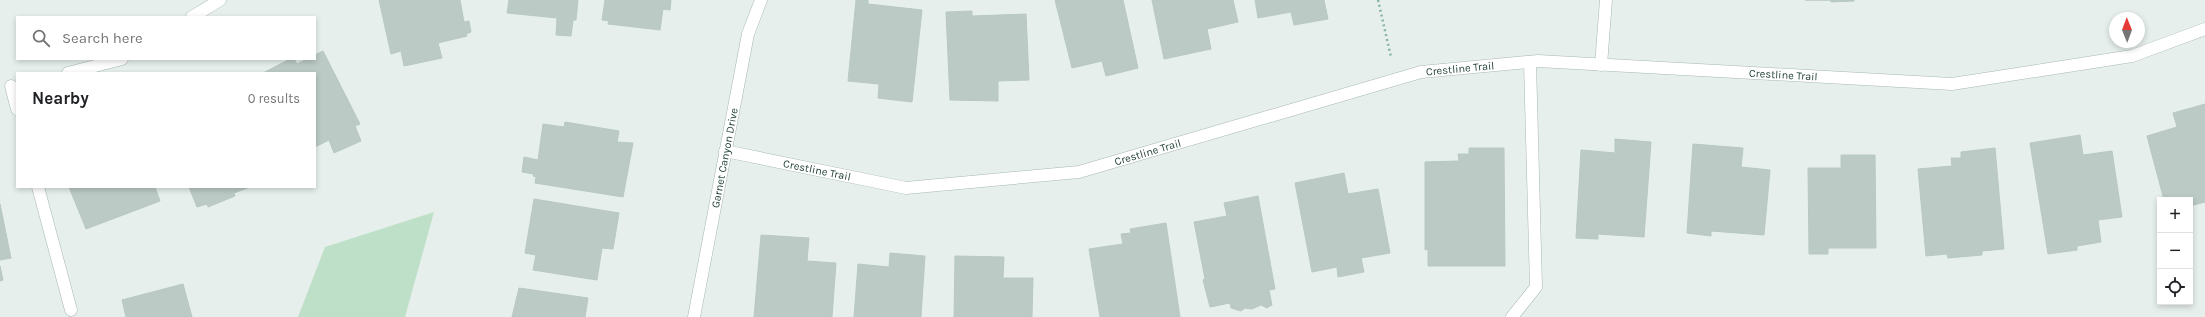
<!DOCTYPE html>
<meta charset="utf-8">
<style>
body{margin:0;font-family:Karla,sans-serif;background:#f6f6f6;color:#202124}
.controls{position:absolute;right:12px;bottom:12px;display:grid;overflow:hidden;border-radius:0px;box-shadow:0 2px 6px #0003}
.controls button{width:36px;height:36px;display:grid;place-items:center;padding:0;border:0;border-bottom:1px solid #e0e0e0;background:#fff;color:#202124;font:20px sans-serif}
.compass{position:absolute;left:2109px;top:12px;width:36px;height:36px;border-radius:50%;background:#fff;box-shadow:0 2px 6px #0003;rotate:359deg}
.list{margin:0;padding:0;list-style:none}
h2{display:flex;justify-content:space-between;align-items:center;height:52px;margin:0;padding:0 16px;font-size:17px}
h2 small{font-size:13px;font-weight:400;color:#757577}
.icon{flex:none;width:22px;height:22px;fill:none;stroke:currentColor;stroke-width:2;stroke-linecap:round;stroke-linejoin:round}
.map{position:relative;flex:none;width:2205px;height:317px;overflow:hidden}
.search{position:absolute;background:#fff;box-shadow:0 2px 6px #0003;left:16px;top:16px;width:300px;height:44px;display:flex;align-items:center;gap:10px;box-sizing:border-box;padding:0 14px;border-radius:0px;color:#757577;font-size:15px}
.panel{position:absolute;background:#fff;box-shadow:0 2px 6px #0003;left:16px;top:72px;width:300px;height:116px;border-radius:0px}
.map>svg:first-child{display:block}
</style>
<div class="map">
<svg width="2205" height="317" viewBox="0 0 2205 317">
<rect width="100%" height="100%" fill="#e6efeb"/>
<!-- green -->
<path fill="#bfe0c8" d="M434,212L405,317H298L325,247Z"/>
<!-- building -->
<g fill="#bbcac4" stroke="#b8c9c2">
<path d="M379,0H460L464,22L469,21L471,32L466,34L467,36L438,43L442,58L404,66L401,51L391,54Z"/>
<path d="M509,0H578L576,20H573L571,36L556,35L557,18L507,13Z"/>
<path d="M605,0H671L670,10L663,9L660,30L626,26L608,24L609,21L602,20Z"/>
<path d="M856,0H868V4L922,10L912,102L878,98L879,84L848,81Z"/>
<path d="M1055,0H1123L1138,68L1106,76L1102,61L1072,68Z"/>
<path d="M1152,0H1233L1238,22L1207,29L1211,49L1164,59Z"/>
<path d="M1255,0H1324L1328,19L1294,25L1291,12L1258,18Z"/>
<path d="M1805,0H1854V1L1831,2V0Z"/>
<path d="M972,11V16L1026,14L1029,80L998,81V101L950,100L946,12Z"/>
<path d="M323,51L360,124L355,126L361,141L334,153L329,140L315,147V73H263L290,59H294L297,64L307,59H315V55Z"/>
<path d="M2205,104V202L2190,206V200H2164L2147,136L2177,127L2173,113Z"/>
<path d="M565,122L619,131L617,142L633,143L623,197L535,183L536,177L533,176L534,174L522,172L524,157L538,160L543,124L564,127Z"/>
<path d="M2080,135L2083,155L2112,151L2122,217L2098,220L2101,242L2077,246V250L2048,254L2030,143Z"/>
<path d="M1615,139L1651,142L1644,237L1598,234V239L1576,238L1581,150L1615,153Z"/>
<path d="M1693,144L1743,148L1741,167L1770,170L1764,235L1711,231V236L1687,233Z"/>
<path d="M1469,148H1504L1505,266H1428V249L1425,250V162L1459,161L1458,154H1469Z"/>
<path d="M1995,148L2004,249L1982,251V255L1948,258L1947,254L1926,256L1918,169L1952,166L1951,158H1961V152Z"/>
<path d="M1841,155H1875L1876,248H1828V254H1809L1808,168H1841Z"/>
<path d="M1344,173L1348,194L1378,189L1390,253L1361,258L1364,272L1338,277L1337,267L1312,272L1295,183Z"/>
<path d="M69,187H155L160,201L86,229Z"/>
<path d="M189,187H250L234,193L235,196L208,207L207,204L197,207Z"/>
<path d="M1258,196L1275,289L1269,290L1272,305L1267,308L1261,305L1252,309L1245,308L1241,311L1231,308L1230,303L1210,307L1203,280L1205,279L1194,222L1227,216L1224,203Z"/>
<path d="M534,199L619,213L613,249L602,248L597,280L533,270L536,255L525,253Z"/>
<path d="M0,204L11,258L0,260Z"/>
<path d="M1166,223L1180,317H1100L1089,249L1123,244L1121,234L1131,233L1130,229Z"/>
<path d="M761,235L809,238L807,261L836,263L832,317H754Z"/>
<path d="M890,253L925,256L921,317H854L858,264L889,267Z"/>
<path d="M955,256L1004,257L1003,278H1033L1032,317H954Z"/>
<path d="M0,266L3,280L0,281Z"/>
<path d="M183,284L192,317H126L122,300Z"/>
<path d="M519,288L588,298L585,317H512Z"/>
</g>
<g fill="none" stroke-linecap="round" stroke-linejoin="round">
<!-- minor casing -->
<g stroke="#a8b8b2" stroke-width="13">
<g id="minor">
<path d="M192,17L220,0"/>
<path d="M1601,65L1606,0"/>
<path d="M68,73L122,59"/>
<path d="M11,86L17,109"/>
<path id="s1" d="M725,151L906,188L1079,172L1421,72L1538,61L1952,84L2132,56L2205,29"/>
<path d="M38,187L71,310"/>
<path id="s2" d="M694,317L748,34L761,0"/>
<path d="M1512,317L1536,287L1530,62"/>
</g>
</g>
<!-- path -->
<path stroke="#86b3a5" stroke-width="2.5" stroke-dasharray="2 3" stroke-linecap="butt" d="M1378,0L1391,57"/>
<!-- minor -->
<use href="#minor" stroke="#fff" stroke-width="12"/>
</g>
<g text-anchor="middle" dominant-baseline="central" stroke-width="4" stroke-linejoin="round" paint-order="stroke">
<!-- street labels -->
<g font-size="11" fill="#24423a" stroke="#f7fbf9">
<text stroke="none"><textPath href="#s1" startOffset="754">Crestline Trail</textPath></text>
<text stroke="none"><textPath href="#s1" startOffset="1078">Crestline Trail</textPath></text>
<text stroke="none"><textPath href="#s1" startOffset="430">Crestline Trail</textPath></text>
<text stroke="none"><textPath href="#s2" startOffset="162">Garnet Canyon Drive</textPath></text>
<text stroke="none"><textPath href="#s1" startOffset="94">Crestline Trail</textPath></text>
</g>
</g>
</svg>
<div class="controls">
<button>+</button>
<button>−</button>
<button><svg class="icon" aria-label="locate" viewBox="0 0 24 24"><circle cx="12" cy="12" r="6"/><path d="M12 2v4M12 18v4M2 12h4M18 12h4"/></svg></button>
</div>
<svg class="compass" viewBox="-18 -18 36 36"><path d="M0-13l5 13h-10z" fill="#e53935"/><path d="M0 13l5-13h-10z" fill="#757577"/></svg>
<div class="search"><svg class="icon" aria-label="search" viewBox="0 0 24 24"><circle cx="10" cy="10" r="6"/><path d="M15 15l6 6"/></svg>Search here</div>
<section class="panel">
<h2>Nearby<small>0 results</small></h2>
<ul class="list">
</ul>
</section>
</div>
